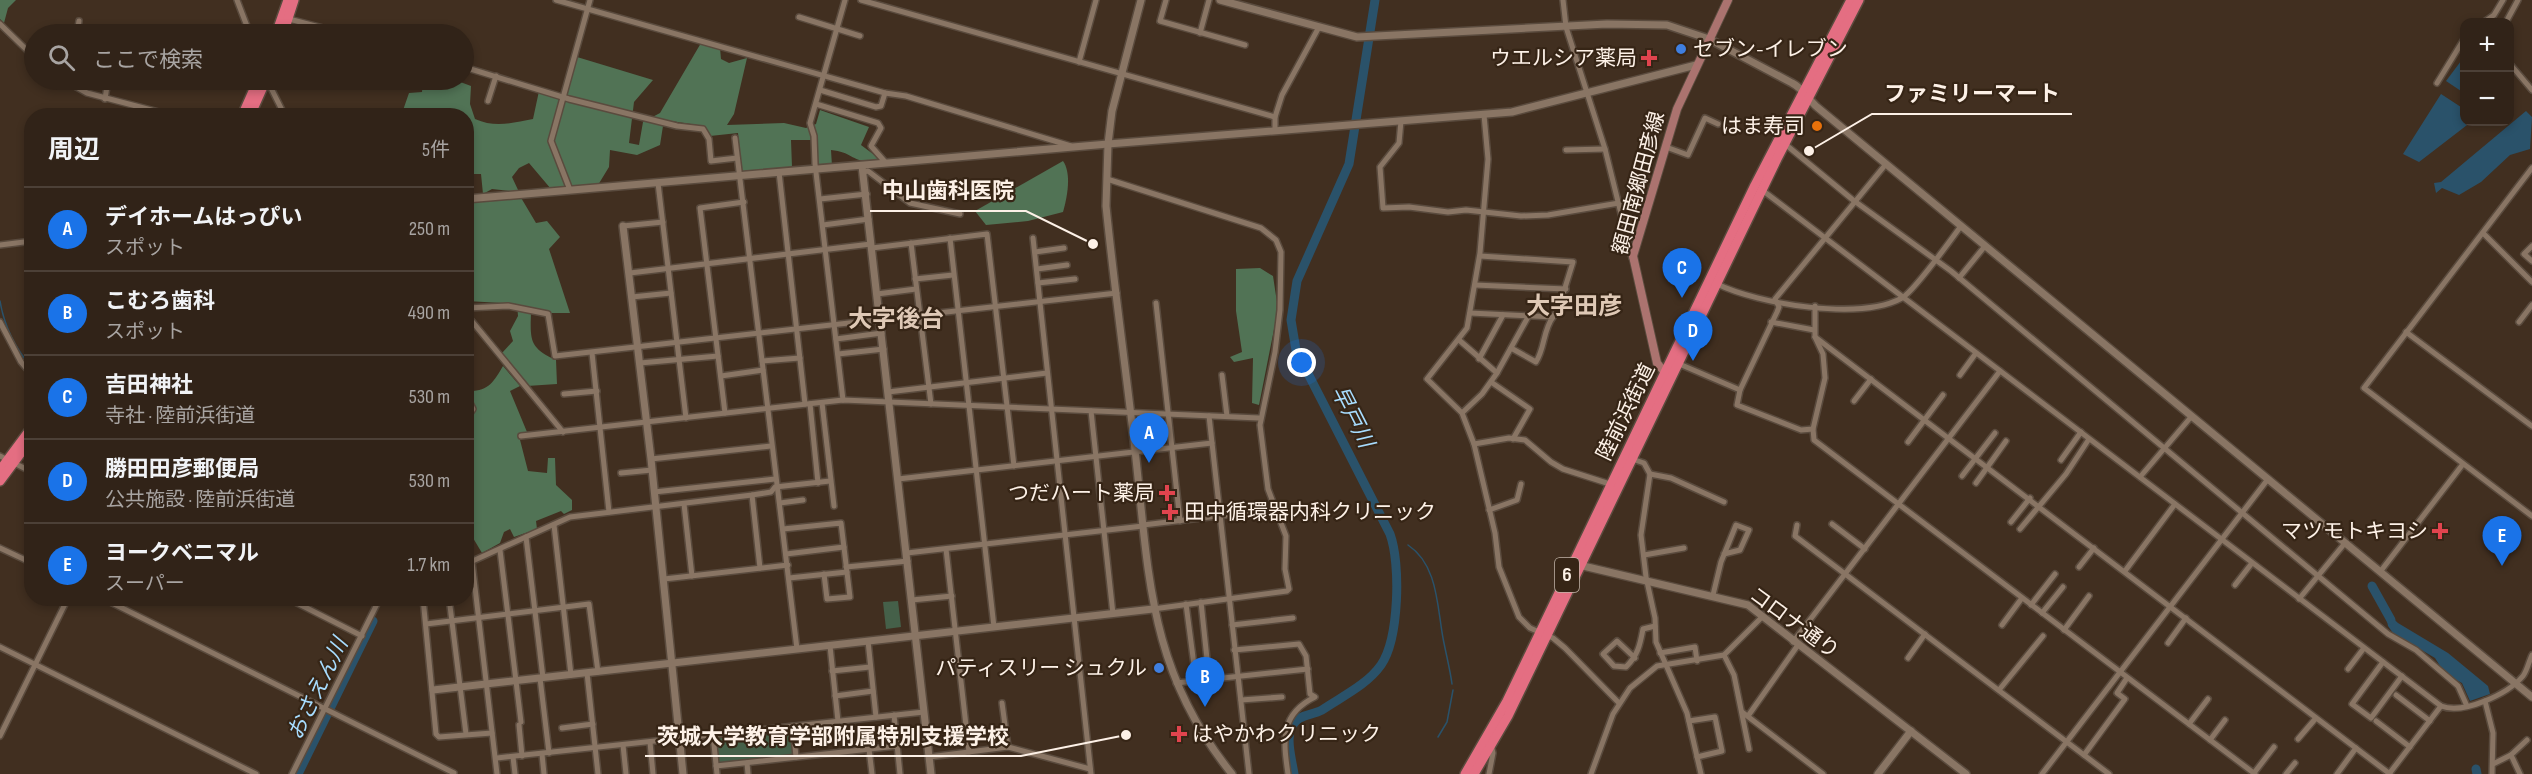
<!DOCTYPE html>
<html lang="ja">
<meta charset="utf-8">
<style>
body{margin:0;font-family:"Sofia Sans Condensed","Noto Sans JP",sans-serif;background:#392b21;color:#f1f3f6}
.controls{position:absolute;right:18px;top:18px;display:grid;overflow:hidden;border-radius:12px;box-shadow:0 3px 9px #0003}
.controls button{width:54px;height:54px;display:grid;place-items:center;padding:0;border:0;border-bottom:2px solid #4c4037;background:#312318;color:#f1f3f6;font:30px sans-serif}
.you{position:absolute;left:1302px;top:363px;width:21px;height:21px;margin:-15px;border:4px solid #fff;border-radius:50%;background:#1a73e8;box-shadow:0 0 0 9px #1a73e833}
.badge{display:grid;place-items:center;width:39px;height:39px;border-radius:50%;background:#1a73e8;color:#fff;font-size:20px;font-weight:700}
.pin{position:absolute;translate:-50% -50px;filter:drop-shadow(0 2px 3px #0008)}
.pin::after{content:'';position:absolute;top:32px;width:21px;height:18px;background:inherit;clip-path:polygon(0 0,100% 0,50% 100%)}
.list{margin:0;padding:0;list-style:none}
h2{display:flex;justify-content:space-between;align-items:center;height:78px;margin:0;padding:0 24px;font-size:26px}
h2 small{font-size:20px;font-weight:400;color:#a8a4a2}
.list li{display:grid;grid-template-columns:39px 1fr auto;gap:18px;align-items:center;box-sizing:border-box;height:84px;padding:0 24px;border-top:2px solid #4c4037}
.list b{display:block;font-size:22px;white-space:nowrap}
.list p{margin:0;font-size:20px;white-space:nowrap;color:#a8a4a2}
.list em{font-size:20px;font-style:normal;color:#a8a4a2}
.icon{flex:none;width:33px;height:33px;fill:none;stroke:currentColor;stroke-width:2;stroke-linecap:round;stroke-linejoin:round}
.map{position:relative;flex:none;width:2532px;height:774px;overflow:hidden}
.search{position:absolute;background:#312318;box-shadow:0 3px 9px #0003;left:24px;top:24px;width:450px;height:66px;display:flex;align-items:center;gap:15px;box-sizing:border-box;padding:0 21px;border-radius:33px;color:#a8a4a2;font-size:22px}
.panel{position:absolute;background:#312318;box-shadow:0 3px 9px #0003;left:24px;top:108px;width:450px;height:498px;border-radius:24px}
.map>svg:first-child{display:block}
</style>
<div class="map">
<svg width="2532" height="774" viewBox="0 0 2532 774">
<rect width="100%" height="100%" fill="#412f20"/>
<!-- green -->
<g fill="#456049">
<path d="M898,601L901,627L886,629L883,602Z"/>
<path d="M790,729L794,755L717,764L715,739Z"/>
</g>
<!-- forest -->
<g fill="#517355">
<path d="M0,0H16L8,8L4,23L0,19Z"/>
<path d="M701,43L720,48L721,59L729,63L747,58L734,114L727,125L784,123L806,128L816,124L820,110L869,127L861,145L881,160C851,165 855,152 831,150L832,166L818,167L817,140H791L792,167L742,173L738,133L710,136L704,126L671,121L663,126L660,145L637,155L610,150L609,167L598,185L551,189L529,163L519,168L512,177L519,192L492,189L483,194L481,174H467L466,116H401L409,93L422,92L423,80H455L471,86L470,104L475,119C495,128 512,123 533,119L539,91L564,99L577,57L653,80L634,102L629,143L639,145L643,122L660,113Z"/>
<path d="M1063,161C1072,174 1067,198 1063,212L1028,221L986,225L975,211Z"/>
<path d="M520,196L536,223L547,221L560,237L549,249L570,313H531C530,341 530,348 556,360L557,384L527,386L502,353L513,341L510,331L518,316L517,304L467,301L466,201Z"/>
<path d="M1260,268L1273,276L1278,309L1259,405L1252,403L1253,358L1234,362L1230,357L1242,352L1236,311V269Z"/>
<path d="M503,366L520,386L510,391L527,432L519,436L528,471L547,473L548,458H555L556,485L572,500V510L564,514L561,511L536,521L537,529L514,537L510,529L504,532L500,543L482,553L473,538H467V423L476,410L470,391C489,391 494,381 503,366Z"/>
</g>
<!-- water -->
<g fill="#2a526a">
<path d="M2464,57V93L2446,81Z"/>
<path d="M2441,94L2464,109V122H2471L2419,162L2403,154Z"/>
<path d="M2526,111L2532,117L2530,149L2510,155L2481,182L2459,195L2442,188L2436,193L2434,183L2441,182Z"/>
<path d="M2385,611L2398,623L2448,653L2488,686L2490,694L2470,701L2462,683L2445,674L2435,658L2393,633L2388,626Z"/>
</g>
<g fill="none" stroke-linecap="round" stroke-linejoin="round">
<!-- stream -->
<g stroke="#2a526a" stroke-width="1.5">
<path d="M0,301C4,325 16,349 32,368"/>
<path d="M1408,545C1438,565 1437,606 1443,638C1446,654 1450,669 1452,684"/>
<path d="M1438,737L1447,722L1453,690"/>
</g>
<!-- river -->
<g stroke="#2a526a" stroke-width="9">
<path d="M2372,586L2391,620"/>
<path d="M2476,769L2477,774"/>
<path d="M298,774L373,621"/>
<path d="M1294,774C1292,761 1286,740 1291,728C1297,714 1311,716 1322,710C1341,697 1367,685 1381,665C1399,639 1401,564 1390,534L1296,350L1291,320L1297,281L1349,164L1375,0"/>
</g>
<!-- minor casing -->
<g stroke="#5a4b3e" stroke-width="8">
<g id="minor">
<path d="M237,0L250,34"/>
<path d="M556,0L885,93L906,96L1071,146"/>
<path d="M861,0L1275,117"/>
<path d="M1166,0L1160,21L1245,45"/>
<path d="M1563,0L1566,27L1605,149L1632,258"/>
<path d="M799,17L860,36"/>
<path d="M289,19L346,34"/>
<path d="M2484,22L2494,15L2503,0"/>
<path d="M2506,22L2518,0"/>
<path d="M0,24L34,57"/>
<path d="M1200,33L1209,0"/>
<path d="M77,34L79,21"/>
<path d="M1079,62L1096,0"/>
<path d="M2510,64L2532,90"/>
<path d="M464,67L569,99L677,126L703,129L709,139L711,161L737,158"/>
<path d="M64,80L87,93L174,116"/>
<path d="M267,80L285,116"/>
<path d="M2437,83L2464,39"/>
<path d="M820,90L876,107L881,106L885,93"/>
<path d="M105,99L108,80"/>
<path d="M488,101L496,76"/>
<path d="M816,104L878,123L881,128L871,146L886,163"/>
<path d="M1484,115L1488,159L1480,253L1467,328L1427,379L1462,413L1474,444L1495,533L1499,567L1519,617L1530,628L1553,638L1565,648L1619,703"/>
<path d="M1401,121L1399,143L1380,167L1383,208L1409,207L1448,212L1466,210L1521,216L1548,215L1619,203"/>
<path d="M1275,131V117L1282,95L1319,27"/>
<path d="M735,138L797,649"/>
<path d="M1785,144L1853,200L1951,271L2388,634L2416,650L2458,686L2467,706"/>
<path d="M1666,147L1688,155L1705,118L1718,124"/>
<path d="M1566,150L1605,149"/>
<path d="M2532,168L2364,388L2532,516"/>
<path d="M779,172L805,404"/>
<path d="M863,172L868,171L910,203L960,214"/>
<path d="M1107,179L1261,228L1276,240L1281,252L1280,310L1275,352L1260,425L1268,489L1286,536L1285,569L1289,589L1287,591L1153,609"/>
<path d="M658,183L686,418"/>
<path d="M570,190L551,141L590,0"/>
<path d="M1762,190L2441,706C2463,715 2508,694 2523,676C2527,671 2529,661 2532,655"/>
<path d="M820,199L867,194"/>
<path d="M823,225L869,219"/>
<path d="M623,226L663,222"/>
<path d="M2483,233L2532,282"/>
<path d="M950,238L994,627"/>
<path d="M1033,238L1091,774"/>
<path d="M911,243L931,404"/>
<path d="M0,245L32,241"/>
<path d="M2532,246L2524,254L2532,261"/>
<path d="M872,248L987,234L1014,466"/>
<path d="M1035,252L1064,248"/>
<path d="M1480,256L1573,262L1559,307L1553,317"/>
<path d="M1037,269L1067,265"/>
<path d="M630,273L871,244"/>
<path d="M1959,278L1985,246"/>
<path d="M915,279L953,275"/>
<path d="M1038,283L1075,279"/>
<path d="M1717,284C1758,304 1860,321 1902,298C1915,290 1950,241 1961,226"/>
<path d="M1475,285L1566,289"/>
<path d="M877,294L916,289"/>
<path d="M632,297L671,293"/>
<path d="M1156,303L1180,521"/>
<path d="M1815,306V337L1823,354L1825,378L1813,429L1814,440L2255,774"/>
<path d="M466,308L508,306L548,314L555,356L1117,293"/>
<path d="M1470,313L1553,317C1543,330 1545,348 1536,362L1511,348"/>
<path d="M466,314L563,432"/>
<path d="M0,322L21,362L32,375"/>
<path d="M1771,322L1814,330"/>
<path d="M2519,322L2532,305"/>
<path d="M2406,332L2532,426"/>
<path d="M1815,337L2390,774"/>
<path d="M836,339L882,333"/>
<path d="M1459,340L1497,373L1482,394L1462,413"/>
<path d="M592,353L609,512"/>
<path d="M838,354L884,349"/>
<path d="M1479,359L1503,315"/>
<path d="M762,361L800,358"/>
<path d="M640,363L718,356"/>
<path d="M1677,363L1740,390"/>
<path d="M1497,373L1528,317"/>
<path d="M1222,375L1227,416"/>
<path d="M1960,375L1976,353"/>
<path d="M721,376L763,370"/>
<path d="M1491,382L1530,409L1513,439"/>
<path d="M888,392L1047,373"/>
<path d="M564,394L597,391"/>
<path d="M466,395L473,409L466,419"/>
<path d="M843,400L815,164L814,136L810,123L845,0"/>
<path d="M1854,401L1871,379"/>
<path d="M822,403L834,506"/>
<path d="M810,404L818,483"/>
<path d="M1091,411L1113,614"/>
<path d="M725,413L700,208L744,202"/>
<path d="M1209,416L1249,774"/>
<path d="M1813,429L1801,430L1737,405L1740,390L1777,312L1779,307L1775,299L1886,164"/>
<path d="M521,436L843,400L1259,418"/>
<path d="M1908,442L1943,395"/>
<path d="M1474,444L1509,438L1525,440L1551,462L1563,469L1613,485"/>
<path d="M0,456L32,472"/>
<path d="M651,459L771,446"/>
<path d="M1632,459L1644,463L1650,474L1641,535L1646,577L1655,618L1656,642L1687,713L1701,774"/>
<path d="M2061,460L2081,432"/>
<path d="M621,473L652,470"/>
<path d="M1650,474L1671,478L1724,502"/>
<path d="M1962,476L1995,433"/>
<path d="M2140,477L2191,417"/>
<path d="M898,479L1212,443"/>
<path d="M1976,483L2006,441"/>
<path d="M654,492L775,479"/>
<path d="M752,495L760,568"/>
<path d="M780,503L803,500"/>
<path d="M684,504L692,576"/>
<path d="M1489,510L1517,500L1521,484"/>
<path d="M2011,522L2030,498"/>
<path d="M1832,524L1865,549"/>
<path d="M554,525L571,675"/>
<path d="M1143,525L1275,509"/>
<path d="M1797,525L1795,536L2109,774"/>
<path d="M783,529L841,523L850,597L827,599L824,574"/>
<path d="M2020,529L2066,474L2089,439"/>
<path d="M526,537L543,678"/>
<path d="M0,548L32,563"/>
<path d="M946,549L969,752"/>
<path d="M500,550L521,722"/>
<path d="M907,553L1143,526"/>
<path d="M786,554L844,547"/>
<path d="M1644,555L1684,548"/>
<path d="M472,562L497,774"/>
<path d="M466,564L570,517L752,495L771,492L775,487L830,481"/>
<path d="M846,567L908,561"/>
<path d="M2079,567L2094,548"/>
<path d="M2125,571L2175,504"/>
<path d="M2380,572L2463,464"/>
<path d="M789,578L847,572"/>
<path d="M664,579L788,565"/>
<path d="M2235,585L2252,563"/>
<path d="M1713,595L1721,562L1736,525L1749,530L1740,550L1724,554"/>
<path d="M102,598L454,773"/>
<path d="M287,598L362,636"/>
<path d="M423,598L436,734L439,737L492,733"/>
<path d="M449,598L466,734"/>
<path d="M2299,599L2345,543"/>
<path d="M912,600L952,596"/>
<path d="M1201,602L1209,678"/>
<path d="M1186,604L1196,680"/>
<path d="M2031,605L2055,574"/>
<path d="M2042,613L2063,587"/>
<path d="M426,624L589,604L598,672"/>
<path d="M1232,625L1293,618"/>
<path d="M2002,625L2022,598"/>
<path d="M2064,630L2089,596"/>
<path d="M868,641L876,717"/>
<path d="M1793,642L2000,371"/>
<path d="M2168,643L2186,618"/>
<path d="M830,646L838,721"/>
<path d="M0,647L256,774"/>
<path d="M1234,650L1299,644L1306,656L1310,694L1315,697C1280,714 1283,740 1288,774"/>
<path d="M1660,653L1695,647L1697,661"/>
<path d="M1724,655L1734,675L1749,749"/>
<path d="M1635,658L1617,641L1603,654L1614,666L1626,667C1638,655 1640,645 1643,629L1655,626"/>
<path d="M1908,658L1925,634"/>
<path d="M2383,662L2352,704L2371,718L2402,676"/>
<path d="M2348,669L2364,648"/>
<path d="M832,671L870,667"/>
<path d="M587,673L598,774"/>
<path d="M540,678L549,753"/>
<path d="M1176,683L1308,669"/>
<path d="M1999,690L2043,636"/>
<path d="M2396,695L2430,721"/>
<path d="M835,696L873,691"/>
<path d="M1241,700L1282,697"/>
<path d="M2485,701L2493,733L2492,774"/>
<path d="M1002,703L1008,747"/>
<path d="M1742,712L1823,774"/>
<path d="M894,715L900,774"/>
<path d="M1748,716L1798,645"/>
<path d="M1689,721L1715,717L1722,751L1697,757"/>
<path d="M2376,721L2410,747"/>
<path d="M2189,724L2208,699"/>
<path d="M519,725L522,756"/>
<path d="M793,726L796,757"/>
<path d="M562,728L593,724"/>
<path d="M713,735L717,774"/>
<path d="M0,736L68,598"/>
<path d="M2298,739L2316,718"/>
<path d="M2210,740L2225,720"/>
<path d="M650,742L653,774"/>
<path d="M623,745L626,774"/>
<path d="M869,749L872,774"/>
<path d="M542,754L544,774"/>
<path d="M2084,755L2125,699L2117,693L2127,678"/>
<path d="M2511,755L2520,774"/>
<path d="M513,757L515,774"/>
<path d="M929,757L1008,747L1090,769"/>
<path d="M497,758L924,712"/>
<path d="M747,763L748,774"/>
<path d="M2493,764L2511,755L2527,740"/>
<path d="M716,766L897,746"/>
<path d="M2254,773L2274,747"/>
<path d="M292,774L380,598"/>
<path d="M1489,774L1493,753L1491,744"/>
<path d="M1591,774L1613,714L1630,688L1657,666L1724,655L1762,617"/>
<path d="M2042,774L2268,479"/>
<path d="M2286,774L2295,763"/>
<path d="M2337,774L2356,748"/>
<path d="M2389,774L2441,706"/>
</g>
</g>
<!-- tertiary casing -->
<g stroke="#5a4b3e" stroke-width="10">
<g id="tertiary">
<path d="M1141,0L1112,111L1108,144L1106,206C1114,285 1125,363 1134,441C1149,569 1146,668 1232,774"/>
<path d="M1220,0L1357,37L1607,24L1667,25L1709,39L1792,83C1804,89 1807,98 1817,107L2532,697"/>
<path d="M862,166L931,774"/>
<path d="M466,199L1108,144L1512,112L1696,65"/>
<path d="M623,226L651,459L683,774"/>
<path d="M1579,565L1748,605L1966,774"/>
<path d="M433,690L1153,609"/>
<path d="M1878,774L1911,731"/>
</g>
</g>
<!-- secondary casing -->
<g stroke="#5a4b3e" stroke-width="10">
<path id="secondary" d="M1667,375L1657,363L1633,256L1677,109L1728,0"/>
</g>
<!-- trunk casing -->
<g stroke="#5a4b3e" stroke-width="12">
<g id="trunk">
<path d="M276,34L288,0"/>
<path d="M283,34L294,0"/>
<path d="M242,116L258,80"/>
<path d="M250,116L266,80"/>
<path d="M0,470L32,427"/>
<path d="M0,481L32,438"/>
<path d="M1465,774L1507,701L1755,185L1851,0"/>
<path d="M1474,774L1508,716L1777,159L1859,0"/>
</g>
</g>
<!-- minor -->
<use href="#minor" stroke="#897564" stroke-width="5"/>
<!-- tertiary -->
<use href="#tertiary" stroke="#897564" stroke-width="7"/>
<!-- secondary -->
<use href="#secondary" stroke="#ab736f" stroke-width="8"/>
<!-- trunk -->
<use href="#trunk" stroke="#e46e82" stroke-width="9"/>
</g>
<!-- markers -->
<g fill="#3f7fe0" stroke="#362516" stroke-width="2">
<circle cx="1681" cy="49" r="6"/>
<circle cx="1159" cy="668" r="6"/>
</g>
<g fill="#e0444e" stroke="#362516" stroke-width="2">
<path d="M1646 49h6v6h6v6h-6v6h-6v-6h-6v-6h6z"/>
<path d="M1164 484h6v6h6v6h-6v6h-6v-6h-6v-6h6z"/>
<path d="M1167 503h6v6h6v6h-6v6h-6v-6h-6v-6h6z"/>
<path d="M2437 522h6v6h6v6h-6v6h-6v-6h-6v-6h6z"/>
<path d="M1176 725h6v6h6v6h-6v6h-6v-6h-6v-6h6z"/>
</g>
<circle fill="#e8710a" stroke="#362516" stroke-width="2" cx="1817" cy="126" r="6"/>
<g text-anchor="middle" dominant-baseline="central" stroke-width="4.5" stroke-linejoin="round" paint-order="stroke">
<!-- shield labels -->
<rect fill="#362516" stroke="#c1b4a8" stroke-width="1.5" x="1555" y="558" width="24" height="34" rx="4.5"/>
<g font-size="20" font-weight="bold" fill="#fdf1e7">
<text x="1567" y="575">6</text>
</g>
<!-- poi labels -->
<g font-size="21" fill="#fdf1e7" stroke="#362516" text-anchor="end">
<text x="1693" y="49" text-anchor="start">セブン-イレブン</text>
<text x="1637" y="58">ウエルシア薬局</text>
<text x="1805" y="126">はま寿司</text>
<text x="1155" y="493">つだハート薬局</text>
<text x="1184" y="512" text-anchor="start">田中循環器内科クリニック</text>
<text x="2428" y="531">マツモトキヨシ</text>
<text x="1147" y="668">パティスリー シュクル</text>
<text x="1192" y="734" text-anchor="start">はやかわクリニック</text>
</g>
<!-- street labels -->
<g font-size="21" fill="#fdf1e7" stroke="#362516">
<text transform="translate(1639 183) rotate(-75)">額田南郷田彦線</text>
<text transform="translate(1626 412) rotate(-64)">陸前浜街道</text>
<text transform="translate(1794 623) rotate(36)">コロナ通り</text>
</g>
<!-- water labels -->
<g font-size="22" font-style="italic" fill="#a7dcfe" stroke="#362516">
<text transform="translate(1352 417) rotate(63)">早戸川</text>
<text transform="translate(318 689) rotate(-64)">おさえん川</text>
</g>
<!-- quarter labels -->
<g font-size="24" font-weight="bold" fill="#dfc9b6" stroke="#362516">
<text x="1574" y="306">大字田彦</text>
<text x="896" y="319">大字後台</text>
</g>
</g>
<!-- callouts -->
<path fill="none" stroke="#fdf1e7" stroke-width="2" d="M1809 151L1872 114H2072M1093 244L1026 211H870M1126 735L1021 756H645"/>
<g fill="#fdf1e7" stroke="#362516" stroke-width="2">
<circle cx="1809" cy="151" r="6"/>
<circle cx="1093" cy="244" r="6"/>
<circle cx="1126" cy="735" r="6"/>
</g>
<g font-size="22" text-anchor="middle" font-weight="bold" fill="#fdf1e7" stroke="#362516" stroke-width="4.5" stroke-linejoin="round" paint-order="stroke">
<text x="1972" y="101">ファミリーマート</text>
<text x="948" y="198">中山歯科医院</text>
<text x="833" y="744">茨城大学教育学部附属特別支援学校</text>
</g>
</svg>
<div class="controls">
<button>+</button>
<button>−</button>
</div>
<div class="you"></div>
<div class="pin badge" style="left:1149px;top:463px">A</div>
<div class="pin badge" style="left:1205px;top:707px">B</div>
<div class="pin badge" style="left:1682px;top:298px">C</div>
<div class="pin badge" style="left:1693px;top:361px">D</div>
<div class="pin badge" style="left:2502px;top:566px">E</div>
<div class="search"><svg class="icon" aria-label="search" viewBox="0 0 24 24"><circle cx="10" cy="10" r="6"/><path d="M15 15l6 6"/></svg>ここで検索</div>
<section class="panel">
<h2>周辺<small>5件</small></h2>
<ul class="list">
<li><span class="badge">A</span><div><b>デイホームはっぴい</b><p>スポット</p></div><em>250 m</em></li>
<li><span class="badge">B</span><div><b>こむろ歯科</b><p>スポット</p></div><em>490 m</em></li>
<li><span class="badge">C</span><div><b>吉田神社</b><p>寺社 · 陸前浜街道</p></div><em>530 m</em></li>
<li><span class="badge">D</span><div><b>勝田田彦郵便局</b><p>公共施設 · 陸前浜街道</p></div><em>530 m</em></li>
<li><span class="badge">E</span><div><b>ヨークベニマル</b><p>スーパー</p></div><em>1.7 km</em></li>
</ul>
</section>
</div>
